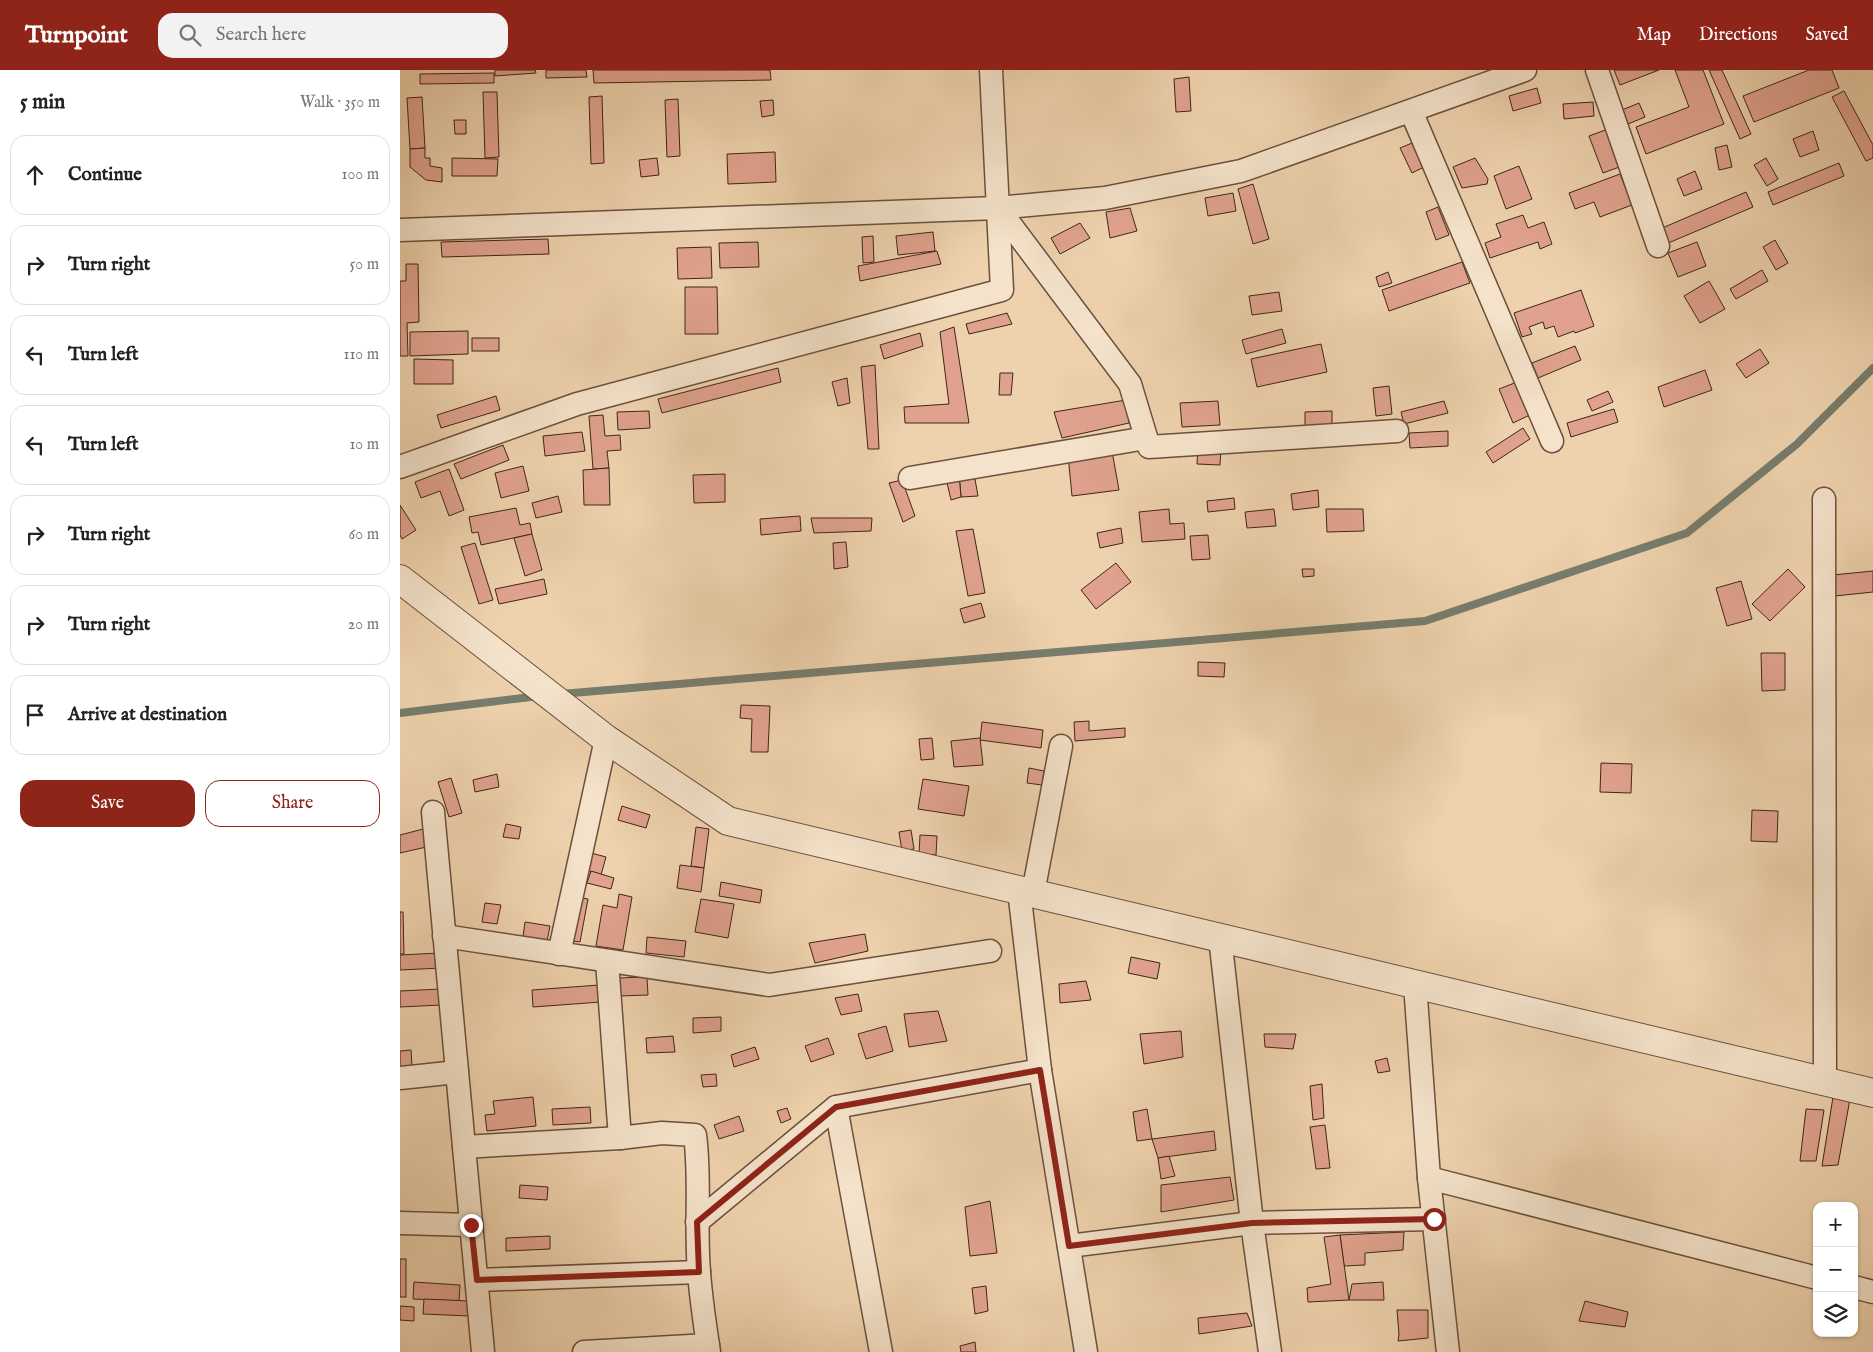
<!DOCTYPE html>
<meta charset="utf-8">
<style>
body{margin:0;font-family:"IM FELL English",serif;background:#f2f2f2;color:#222}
.controls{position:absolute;right:15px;bottom:15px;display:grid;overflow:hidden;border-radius:10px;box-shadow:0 1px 4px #0004}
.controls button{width:45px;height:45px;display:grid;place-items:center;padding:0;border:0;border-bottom:1px solid #e0e0e0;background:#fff;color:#222;font:25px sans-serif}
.stop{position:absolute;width:15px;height:15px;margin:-11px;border:4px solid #8f2418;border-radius:50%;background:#fff}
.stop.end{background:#8f2418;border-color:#fff;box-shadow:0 1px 5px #0008}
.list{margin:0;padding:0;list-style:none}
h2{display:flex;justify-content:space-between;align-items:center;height:65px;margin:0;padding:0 20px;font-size:21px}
h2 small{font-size:16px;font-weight:400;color:#767676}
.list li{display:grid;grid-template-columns:32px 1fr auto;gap:15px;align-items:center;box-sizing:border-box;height:80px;margin:0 10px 10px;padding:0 10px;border:1px solid #e0e0e0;border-radius:15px}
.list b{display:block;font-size:19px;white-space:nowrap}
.list em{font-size:16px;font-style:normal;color:#767676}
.actions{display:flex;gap:10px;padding:15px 20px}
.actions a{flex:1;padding:11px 0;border:1px solid #8f2418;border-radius:15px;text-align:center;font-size:18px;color:#8f2418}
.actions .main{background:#8f2418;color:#fff}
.icon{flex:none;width:28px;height:28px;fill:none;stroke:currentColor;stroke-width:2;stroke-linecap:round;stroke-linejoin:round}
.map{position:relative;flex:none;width:1473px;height:1282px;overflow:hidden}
header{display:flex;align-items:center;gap:30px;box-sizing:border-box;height:70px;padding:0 25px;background:#8f2418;color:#fff}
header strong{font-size:24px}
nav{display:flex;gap:28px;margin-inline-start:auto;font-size:18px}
.search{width:350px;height:45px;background:#f2f2f2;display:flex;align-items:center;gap:12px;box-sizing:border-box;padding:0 18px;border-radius:15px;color:#767676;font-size:19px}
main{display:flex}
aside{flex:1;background:#fff}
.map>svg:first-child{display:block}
</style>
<header>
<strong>Turnpoint</strong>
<div class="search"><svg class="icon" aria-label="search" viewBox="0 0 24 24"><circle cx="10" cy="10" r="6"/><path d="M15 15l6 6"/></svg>Search here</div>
<nav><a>Map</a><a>Directions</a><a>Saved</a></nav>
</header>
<main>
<aside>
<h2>5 min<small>Walk · 350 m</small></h2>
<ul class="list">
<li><svg class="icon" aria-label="ahead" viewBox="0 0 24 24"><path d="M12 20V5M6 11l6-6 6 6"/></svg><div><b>Continue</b></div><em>100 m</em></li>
<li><svg class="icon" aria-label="right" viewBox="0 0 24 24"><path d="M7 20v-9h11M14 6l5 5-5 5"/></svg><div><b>Turn right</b></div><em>50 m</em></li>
<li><svg class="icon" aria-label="left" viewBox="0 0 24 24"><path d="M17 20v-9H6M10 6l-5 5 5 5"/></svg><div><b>Turn left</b></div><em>110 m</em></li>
<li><svg class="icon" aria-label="left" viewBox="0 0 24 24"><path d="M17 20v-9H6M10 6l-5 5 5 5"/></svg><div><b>Turn left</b></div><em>10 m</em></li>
<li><svg class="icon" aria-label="right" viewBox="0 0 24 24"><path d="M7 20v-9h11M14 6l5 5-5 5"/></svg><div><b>Turn right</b></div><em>60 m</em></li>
<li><svg class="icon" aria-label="right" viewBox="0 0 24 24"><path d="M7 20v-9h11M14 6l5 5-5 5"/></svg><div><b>Turn right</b></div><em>20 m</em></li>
<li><svg class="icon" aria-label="arrive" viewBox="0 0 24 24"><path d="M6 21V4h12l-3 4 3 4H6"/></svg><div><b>Arrive at destination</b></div></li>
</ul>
<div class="actions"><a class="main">Save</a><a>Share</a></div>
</aside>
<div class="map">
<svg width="1473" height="1282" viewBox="0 0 1473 1282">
<rect width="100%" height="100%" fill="#eed2ad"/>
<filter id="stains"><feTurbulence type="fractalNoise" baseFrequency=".004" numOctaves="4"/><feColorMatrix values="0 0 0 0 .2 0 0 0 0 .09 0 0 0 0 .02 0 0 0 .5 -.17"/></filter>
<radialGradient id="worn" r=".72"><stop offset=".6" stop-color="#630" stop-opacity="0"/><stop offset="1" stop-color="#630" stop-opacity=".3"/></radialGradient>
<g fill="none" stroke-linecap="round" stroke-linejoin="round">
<!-- stream -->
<g stroke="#777d6d" stroke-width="8">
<path d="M161,624L1025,551L1287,463L1397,374L1473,298"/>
<path d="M0,643L139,626"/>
</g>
</g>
<!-- building -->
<g fill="#e0a28e" stroke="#402518">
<path d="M95,0H135L136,3L95,6Z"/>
<path d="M146,0H186L187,7L146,8Z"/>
<path d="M193,0H370L371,10L194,13Z"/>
<path d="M1214,0H1259L1220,15Z"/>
<path d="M1275,0H1303L1324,54L1246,84L1236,57L1289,37Z"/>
<path d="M1309,0H1322L1351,64L1340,69Z"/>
<path d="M1409,0H1432L1439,18L1354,52L1343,26Z"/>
<path d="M94,3V13L20,14V4Z"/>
<path d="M789,7L791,41L776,42L774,9Z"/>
<path d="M1137,18L1141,33L1113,41L1109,26Z"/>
<path d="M1444,21L1473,75V88L1466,91L1432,27Z"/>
<path d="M83,22H97L99,87L85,88Z"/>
<path d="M202,26L204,93L191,94L189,27Z"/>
<path d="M22,27L25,78L10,79L7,28Z"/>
<path d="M278,29L280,86L267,87L265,30Z"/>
<path d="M373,30L374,45L362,47L360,31Z"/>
<path d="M1193,32L1194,46L1164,49L1163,34Z"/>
<path d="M1239,33L1245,47L1228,54L1222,40Z"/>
<path d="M54,50H66V64H55Z"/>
<path d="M1208,59L1222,96L1203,103L1189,66Z"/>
<path d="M1413,61L1419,80L1400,87L1393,69Z"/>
<path d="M1012,73L1024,97L1012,103L1000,78Z"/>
<path d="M1327,75L1332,97L1319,100L1315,78Z"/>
<path d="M25,78V88H30V96L42,98V112L26,110L10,97V79Z"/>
<path d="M375,82L376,112L328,114L327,84Z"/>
<path d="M52,88L98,89L97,106H52Z"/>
<path d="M257,88L259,105L241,107L239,90Z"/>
<path d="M1075,88L1088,109L1087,114L1062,118L1053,97Z"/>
<path d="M1366,88L1378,109L1367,116L1354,95Z"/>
<path d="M1439,93L1444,106L1373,135L1368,122Z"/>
<path d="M1119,96L1132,129L1106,139L1094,106Z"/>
<path d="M1295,101L1302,119L1284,126L1277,109Z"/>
<path d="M1220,104L1232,135L1200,147L1194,132L1175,139L1169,123Z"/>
<path d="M853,114L869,169L853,174L838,119Z"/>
<path d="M1346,122L1353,137L1266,174L1260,159Z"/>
<path d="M833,123L836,141L808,146L805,128Z"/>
<path d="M1038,137L1049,165L1036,170L1026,142Z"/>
<path d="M730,138L737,161L710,168L706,142Z"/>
<path d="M1123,145L1128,158L1144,152L1152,174L1140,179L1138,172L1090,188L1085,173L1101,167L1096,154Z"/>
<path d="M680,153L690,168L660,184L651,168Z"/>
<path d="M533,162L535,181L498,185L496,166Z"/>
<path d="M473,166L474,192L463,193L462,167Z"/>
<path d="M148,169L149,184L42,187L41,172Z"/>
<path d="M1375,170L1388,193L1376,200L1363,177Z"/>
<path d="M358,172L359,197L320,198L319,173Z"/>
<path d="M1297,172L1306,196L1278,207L1268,183Z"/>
<path d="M311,177L312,208L278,209L277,178Z"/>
<path d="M537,181L541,194L460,211L458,196Z"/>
<path d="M1062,192L1070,213L989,241L982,220Z"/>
<path d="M6,194H18L19,252L7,253L8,286H0V211H6Z"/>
<path d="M1362,200L1368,211L1336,229L1330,219Z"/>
<path d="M988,202L992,213L979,217L976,207Z"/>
<path d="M1309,211L1325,239L1300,253L1284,226Z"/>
<path d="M285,217H317L318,264H285Z"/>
<path d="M1181,220L1194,256L1175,263L1174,261L1158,267L1154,256L1145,259L1143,252L1129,257L1132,264L1122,267L1114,243Z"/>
<path d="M879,222L882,241L852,245L849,226Z"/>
<path d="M607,243L612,254L569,264L566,254Z"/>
<path d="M554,257L569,353H505L504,337L549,334L540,262Z"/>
<path d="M882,259L886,273L846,284L842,270Z"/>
<path d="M68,261V284L10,286V262Z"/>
<path d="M520,263L523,276L484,289L480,275Z"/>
<rect x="72" y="268" width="27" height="13"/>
<path d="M921,274L927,302L857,317L851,289Z"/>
<path d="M1175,276L1181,290L1138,308L1132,293Z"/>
<path d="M1360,279L1369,293L1346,308L1336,294Z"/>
<path d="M14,289L53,290V314H14Z"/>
<path d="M475,295L479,379H468L461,297Z"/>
<path d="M378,298L381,312L262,343L258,329Z"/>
<path d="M1305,300L1312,320L1264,337L1258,317Z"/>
<path d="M600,303H613L611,325H599Z"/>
<path d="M447,308L450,333L438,336L432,312Z"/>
<path d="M1117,312L1132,344L1113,353L1099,319Z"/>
<path d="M989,316L992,344L976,346L973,318Z"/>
<path d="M1208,321L1213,332L1192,341L1187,330Z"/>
<path d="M96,326L100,340L41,358L37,345Z"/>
<path d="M726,330L729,353L662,368L654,342Z"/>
<path d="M818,331L820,355L782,357L780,333Z"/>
<path d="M1044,331L1048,343L1004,354L1001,342Z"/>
<path d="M1214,339L1218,352L1171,367L1167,353Z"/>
<path d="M249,341L250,358L218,360L217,342Z"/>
<path d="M932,341V357L905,358V342Z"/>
<path d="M203,345L205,366L220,365L221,380L207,381L209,398L193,399L189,346Z"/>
<path d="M1123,358L1130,369L1093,393L1086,382Z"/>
<path d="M1048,361V376L1010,378L1009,363Z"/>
<path d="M182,362L185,381L145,386L143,366Z"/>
<path d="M103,375L109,390L61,409L54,394Z"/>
<path d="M798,377L821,378L820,395L797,394Z"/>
<path d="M712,381L719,420L672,426L668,385Z"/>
<path d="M123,396L129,421L101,428L95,403Z"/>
<path d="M209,398L210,435H184L183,400Z"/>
<path d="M573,398L578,426L561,427L559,404Z"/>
<path d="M49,399L64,440L49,446L40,421L21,428L15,412Z"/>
<path d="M325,404V432L294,433L293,405Z"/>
<path d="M545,404H559L561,427L551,430Z"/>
<path d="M502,410L515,446L503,452L489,413Z"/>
<path d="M918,420L919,437L893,440L891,424Z"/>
<path d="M158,426L162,442L136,448L132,433Z"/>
<path d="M834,428L835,439L808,442L807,431Z"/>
<path d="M0,435L16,460L2,469L0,465Z"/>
<path d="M116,438L120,455L130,453L132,464L81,475L78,462L72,463L69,447Z"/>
<path d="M769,439L770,454L784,453L785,469L742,472L739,442Z"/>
<path d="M874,439L876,456L847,458L845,442Z"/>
<path d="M926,439H963L964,461L927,462Z"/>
<path d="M400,446L401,461L361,465L360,449Z"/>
<path d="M411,448H472L471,461L414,463Z"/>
<path d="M721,458L723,473L700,478L697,463Z"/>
<path d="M573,459L585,523L568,526L556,461Z"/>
<path d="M132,464L142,500L125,506L114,468Z"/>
<path d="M808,465L810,489L792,490L790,466Z"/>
<path d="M446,472L448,497L434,499L433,473Z"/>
<path d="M75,473L93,530L79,534L61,477Z"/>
<path d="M716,493L731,512L696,539L681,520Z"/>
<path d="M902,499H914V506L903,507Z"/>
<path d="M1388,499L1405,517L1370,551L1352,534Z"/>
<path d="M1473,501V522L1435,526L1433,505Z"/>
<path d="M144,509L147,524L99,534L95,519Z"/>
<path d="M1341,511L1352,549L1327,556L1316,518Z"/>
<path d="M581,533L585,547L564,553L560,539Z"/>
<path d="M1361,583H1385V620L1362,621Z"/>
<path d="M798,592L825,593L824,607L798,606Z"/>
<path d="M341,635L370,636L368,682H351L352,649L340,648Z"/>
<path d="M689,651V661L725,658V667L675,671L674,652Z"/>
<path d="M582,652L643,660L641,678L580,670Z"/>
<path d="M532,668L534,689L521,690L519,669Z"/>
<path d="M580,668L583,695L554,697L551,671Z"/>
<path d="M1201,693L1232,694L1231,723L1200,722Z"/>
<path d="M629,698L644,701L642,715L627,713Z"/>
<path d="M97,704L99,717L75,722L73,710Z"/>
<path d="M51,708L62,743L49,747L38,712Z"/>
<path d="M523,709L569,716L564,746L518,739Z"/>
<path d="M222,736L250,745L246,758L218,750Z"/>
<path d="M1352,740L1378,741L1377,772L1351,771Z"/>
<path d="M106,754L121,757L119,769L103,767Z"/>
<path d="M31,757L35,775L0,783V765Z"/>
<path d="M296,757L309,759L304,798L291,796Z"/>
<path d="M511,760L514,779L502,781L499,762Z"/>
<path d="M520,765L537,766L536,785L519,784Z"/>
<path d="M180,780L206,787L201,805L175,797Z"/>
<path d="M280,795L304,798L301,822L277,818Z"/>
<path d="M191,801L214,808L211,819L187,813Z"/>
<path d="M321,812L362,820L360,833L319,826Z"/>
<path d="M219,824L232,827L223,880L196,876L203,835L217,838Z"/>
<path d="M172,826L188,829L180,872L164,870Z"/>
<path d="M301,829L334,834L328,868L295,862Z"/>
<path d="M85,833L101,835L97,854L82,852Z"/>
<path d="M0,842H3L4,884H0Z"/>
<path d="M125,852L150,856L147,871L123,867Z"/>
<path d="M465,864L468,881L415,893L409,873Z"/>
<path d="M247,867L286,871L284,887L246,883Z"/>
<path d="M40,883L41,898L0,900V885Z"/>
<path d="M731,887L760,893L757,909L728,903Z"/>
<path d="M247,907L248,925L219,926L218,908Z"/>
<path d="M686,911L691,930L660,933L659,914Z"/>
<path d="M199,915L201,932L133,937L132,920Z"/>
<path d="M40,919L41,935L0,937V921Z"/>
<path d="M458,924L462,941L441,945L435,928Z"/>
<path d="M538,941L547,971L509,977L504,944Z"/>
<path d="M321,947V961L293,963V948Z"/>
<path d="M486,956L493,981L466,989L458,964Z"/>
<path d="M781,961L783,987L744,994L740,964Z"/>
<path d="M864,964H896L893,979L865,977Z"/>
<path d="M273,966L275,982L247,983L246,968Z"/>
<path d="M428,968L434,984L411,992L405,976Z"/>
<path d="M355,977L359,989L334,997L331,985Z"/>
<path d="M11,980L12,996L0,997V981Z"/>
<path d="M987,988L990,1001L978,1003L975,991Z"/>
<path d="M316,1004L317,1016L303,1017L301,1005Z"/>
<path d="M922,1014L924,1048L913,1050L910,1016Z"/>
<path d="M133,1027L136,1056L87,1061L85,1045L95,1044L93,1031Z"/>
<path d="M1433,1027L1450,1029L1438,1095L1422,1096Z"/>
<path d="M190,1037L191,1053L153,1055L152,1039Z"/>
<path d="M387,1038L391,1049L381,1053L377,1041Z"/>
<path d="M747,1039L752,1069L737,1071L733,1042Z"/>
<path d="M1406,1039L1424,1040L1416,1091H1400Z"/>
<path d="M339,1046L344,1061L319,1069L314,1055Z"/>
<path d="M925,1055L930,1098L916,1099L910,1057Z"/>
<path d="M814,1061L816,1080L758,1088L752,1069Z"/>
<path d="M769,1086L775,1106L761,1109L758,1088Z"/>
<path d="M830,1107L834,1130L761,1142V1115Z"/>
<path d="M120,1115L148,1117L147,1130L119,1128Z"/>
<path d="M590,1131L597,1183L570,1186L565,1137Z"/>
<path d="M1004,1162L1003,1180L965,1183V1195L944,1196L940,1165Z"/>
<path d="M940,1165L949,1230L908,1232L907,1218L931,1214L924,1167Z"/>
<path d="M150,1166V1179L106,1181V1168Z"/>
<rect x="0" y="1189" width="6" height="38"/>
<path d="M14,1212L60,1215L59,1231L13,1229Z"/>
<path d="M983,1212L984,1230H949L952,1214Z"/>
<path d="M586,1216L588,1241L575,1244L572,1218Z"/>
<path d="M24,1229L71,1231L70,1246L23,1244Z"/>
<path d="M1185,1231L1228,1242L1225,1257L1179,1251Z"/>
<path d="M0,1236L14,1237V1251L0,1250Z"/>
<path d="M997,1240H1028V1268L998,1271L999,1264Z"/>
<path d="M847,1243L852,1256L799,1264L798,1248Z"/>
<path d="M575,1272L576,1282H561L560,1276Z"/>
</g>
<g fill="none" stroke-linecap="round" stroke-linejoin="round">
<!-- minor casing -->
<g stroke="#6c503d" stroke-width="25">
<g id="minor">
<path d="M1197,0L1258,176"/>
<path d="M1011,41L1152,371"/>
<path d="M598,138L730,314L749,377L997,361"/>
<path d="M0,160L598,138L705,128L841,101L1125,0"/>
<path d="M0,397L177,334L602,220L591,0"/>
<path d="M510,408L746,368"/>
<path d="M1424,429L1425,1011"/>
<path d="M33,742L83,1282"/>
<path d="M619,820L640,1000L686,1282"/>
<path d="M633,823L661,676"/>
<path d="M44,866L369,915L590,881"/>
<path d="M820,867L852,1153L870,1282"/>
<path d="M159,884L206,669"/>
<path d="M207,891L220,1068"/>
<path d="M1015,914L1029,1108L1048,1282"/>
<path d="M0,1008L57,1002"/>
<path d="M436,1037L481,1282"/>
<path d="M64,1077L220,1068L262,1063L295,1065C301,1110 295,1156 299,1202C301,1229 305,1256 309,1282"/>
<path d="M1029,1108L1417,1208"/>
<path d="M297,1152L436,1037L640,1000"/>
<path d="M0,1153L71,1155"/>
<path d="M669,1176L852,1153L1034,1149"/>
<path d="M77,1210L299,1202"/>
<path d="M1454,1217L1473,1222"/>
<path d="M184,1282L308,1275"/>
</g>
</g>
<!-- tertiary casing -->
<g stroke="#6c503d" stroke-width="30">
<path id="tertiary" d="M0,509L206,669L328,751L1473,1023"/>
</g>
<!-- minor -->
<use href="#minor" stroke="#f4e2ca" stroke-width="22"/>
<!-- tertiary -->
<use href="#tertiary" stroke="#f4e2ca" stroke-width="28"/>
</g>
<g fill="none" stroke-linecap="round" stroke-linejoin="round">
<!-- route -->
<path stroke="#8f2418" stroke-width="6" d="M71,1155L77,1210L299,1202L297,1152L436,1037L640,1000L669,1176L852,1153L1034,1149"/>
</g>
<rect width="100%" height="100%" filter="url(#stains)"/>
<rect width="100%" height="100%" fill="url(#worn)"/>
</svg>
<div class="controls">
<button>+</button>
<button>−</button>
<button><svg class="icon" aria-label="layers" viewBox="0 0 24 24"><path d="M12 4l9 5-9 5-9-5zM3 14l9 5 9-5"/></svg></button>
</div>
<div class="stop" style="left:1034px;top:1149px"></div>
<div class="stop end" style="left:71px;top:1155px"></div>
</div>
</main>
